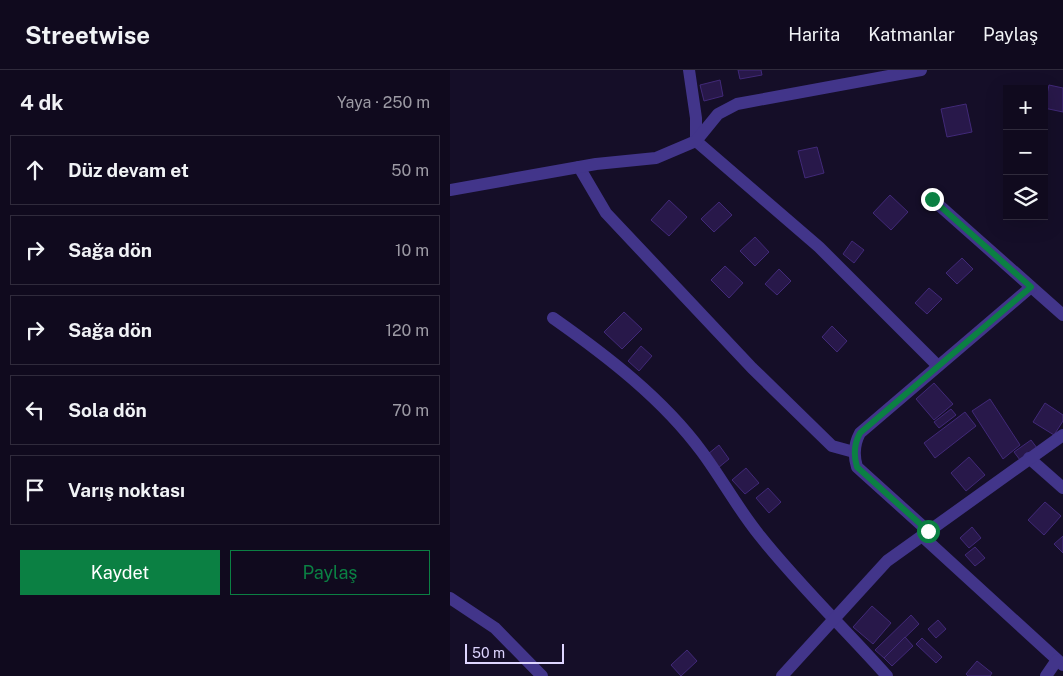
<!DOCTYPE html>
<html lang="tr">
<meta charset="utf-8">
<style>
body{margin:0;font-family:"Public Sans",sans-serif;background:#1e182b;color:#f1f3f6}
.controls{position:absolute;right:15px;top:15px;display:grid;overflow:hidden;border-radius:0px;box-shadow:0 5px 20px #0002}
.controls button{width:45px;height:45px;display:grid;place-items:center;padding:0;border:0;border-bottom:1px solid #302b3c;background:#100a1e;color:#f1f3f6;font:25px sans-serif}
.scale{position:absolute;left:15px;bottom:12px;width:99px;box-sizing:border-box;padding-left:5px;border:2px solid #ded5ff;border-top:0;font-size:14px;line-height:18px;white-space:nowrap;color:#ded5ff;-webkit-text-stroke:4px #150e28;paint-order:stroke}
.stop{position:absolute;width:15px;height:15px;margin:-11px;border:4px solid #0b8043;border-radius:50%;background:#fff}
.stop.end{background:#0b8043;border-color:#fff;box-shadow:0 1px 5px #0008}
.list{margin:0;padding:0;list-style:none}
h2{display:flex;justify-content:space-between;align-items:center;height:65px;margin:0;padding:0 20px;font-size:21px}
h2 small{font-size:16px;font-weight:400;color:#9c9aa4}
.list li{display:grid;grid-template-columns:32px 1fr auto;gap:15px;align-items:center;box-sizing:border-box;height:70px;margin:0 10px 10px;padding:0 10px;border:1px solid #302b3c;border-radius:0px}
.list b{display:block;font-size:19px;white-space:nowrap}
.list em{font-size:16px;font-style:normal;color:#9c9aa4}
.actions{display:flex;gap:10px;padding:15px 20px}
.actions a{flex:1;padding:11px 0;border:1px solid #0b8043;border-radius:0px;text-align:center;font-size:18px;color:#0b8043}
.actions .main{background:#0b8043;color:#fff}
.icon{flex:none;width:28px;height:28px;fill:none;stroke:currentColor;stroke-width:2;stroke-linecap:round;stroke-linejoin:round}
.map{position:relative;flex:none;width:613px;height:606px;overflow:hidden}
header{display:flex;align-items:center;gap:30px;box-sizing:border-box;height:70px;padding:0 25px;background:#100a1e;border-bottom:1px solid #302b3c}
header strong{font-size:24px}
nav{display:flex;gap:28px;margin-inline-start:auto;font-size:18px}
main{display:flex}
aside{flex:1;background:#100a1e}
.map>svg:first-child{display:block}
</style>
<header>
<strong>Streetwise</strong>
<nav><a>Harita</a><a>Katmanlar</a><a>Paylaş</a></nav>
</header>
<main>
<aside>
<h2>4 dk<small>Yaya · 250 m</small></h2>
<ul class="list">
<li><svg class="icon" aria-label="ahead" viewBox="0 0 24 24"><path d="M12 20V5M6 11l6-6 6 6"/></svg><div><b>Düz devam et</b></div><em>50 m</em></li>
<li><svg class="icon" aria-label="right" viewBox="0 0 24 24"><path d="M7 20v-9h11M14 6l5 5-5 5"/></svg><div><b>Sağa dön</b></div><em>10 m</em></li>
<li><svg class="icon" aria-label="right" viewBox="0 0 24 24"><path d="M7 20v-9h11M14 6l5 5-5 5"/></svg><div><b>Sağa dön</b></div><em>120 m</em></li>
<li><svg class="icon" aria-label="left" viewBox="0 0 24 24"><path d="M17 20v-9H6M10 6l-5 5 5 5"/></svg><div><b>Sola dön</b></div><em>70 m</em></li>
<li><svg class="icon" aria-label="arrive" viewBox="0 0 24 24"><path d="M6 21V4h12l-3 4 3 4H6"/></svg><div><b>Varış noktası</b></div></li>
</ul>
<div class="actions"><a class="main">Kaydet</a><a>Paylaş</a></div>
</aside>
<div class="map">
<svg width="613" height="606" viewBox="0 0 613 606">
<rect width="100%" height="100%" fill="#150e28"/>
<!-- building -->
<g fill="#28184a" stroke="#412978">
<path d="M288,0H311L312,5L290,9Z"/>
<path d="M270,10L273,26L254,31L250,15Z"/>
<path d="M599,15L613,18V42L594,38Z"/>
<path d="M516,34L522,62L497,67L491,39Z"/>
<path d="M367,77L374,103L355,108L348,81Z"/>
<path d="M440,125L458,142L441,160L423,143Z"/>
<path d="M219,130L237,147L219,166L201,150Z"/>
<path d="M269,132L282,145L264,162L251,149Z"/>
<path d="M305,167L319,182L305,196L290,181Z"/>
<path d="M402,171L414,180L404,193L393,184Z"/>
<path d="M512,188L523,199L507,214L496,203Z"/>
<path d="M275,196L293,213L279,228L261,210Z"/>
<path d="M329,199L341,211L327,225L315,214Z"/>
<path d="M479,218L492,229L477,244L465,233Z"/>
<path d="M174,242L192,259L172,279L154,262Z"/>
<path d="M382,256L397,271L387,282L372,267Z"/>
<path d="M191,276L202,286L189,301L178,291Z"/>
<path d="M484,313L503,334L484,350L466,329Z"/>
<path d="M540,329L570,375L553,389L522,341Z"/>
<path d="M595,333L613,345V351L604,365L583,352Z"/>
<path d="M501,339L506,345L489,358L484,352Z"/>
<path d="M515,342L526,356L485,388L474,373Z"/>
<path d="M581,370L587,378L570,390L564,382Z"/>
<path d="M269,375L279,389L268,398L258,384Z"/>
<path d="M519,387L535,405L516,421L501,403Z"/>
<path d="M296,398L309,413L295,424L282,410Z"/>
<path d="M318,418L331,432L319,443L306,428Z"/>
<path d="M595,432L611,446L594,465L578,450Z"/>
<path d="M522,457L531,468L519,478L510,468Z"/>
<path d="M613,466V483L604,474Z"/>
<path d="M525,477L535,488L525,496L515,485Z"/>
<path d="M422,536L441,553L423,574L403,557Z"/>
<path d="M461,545L469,554L434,588L425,580Z"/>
<path d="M488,550L496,559L486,568L478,559Z"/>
<path d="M455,567L463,576L442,596L434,588Z"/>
<path d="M472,568L492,587L486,593L466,574Z"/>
<path d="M237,580L247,591L231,606L221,595Z"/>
<path d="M527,591L542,603L540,606H518L516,604Z"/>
</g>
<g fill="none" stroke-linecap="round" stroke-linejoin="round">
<!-- minor -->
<g stroke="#42358a" stroke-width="12">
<path d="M239,0L246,48V71"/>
<path d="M246,71L369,177L488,296"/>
<path d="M129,97L156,143L302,298L382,376L404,382"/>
<path d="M0,120L146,94L206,88L246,71L268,44L287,34L471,0"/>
<path d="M482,129L613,245"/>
<path d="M103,248C157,286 213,329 252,382C272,409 288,439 310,466C349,515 395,559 437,606"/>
<path d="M579,388L613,418"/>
<path d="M478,461L407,397C403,384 404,374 410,363L581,217"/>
<path d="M472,466L613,595"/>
<path d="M0,528L45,558L92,606"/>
<path d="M332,606L437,491L613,365"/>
<path d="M596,606L607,590"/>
</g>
</g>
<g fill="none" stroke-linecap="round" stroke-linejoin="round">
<!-- route -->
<path stroke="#0b8043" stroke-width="6" d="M478,461L407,397C403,384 404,374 410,363L581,217L482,129"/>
</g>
</svg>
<div class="controls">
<button>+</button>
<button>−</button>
<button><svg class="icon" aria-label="layers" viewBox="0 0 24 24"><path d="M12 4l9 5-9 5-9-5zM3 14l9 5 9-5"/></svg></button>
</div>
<div class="scale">50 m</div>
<div class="stop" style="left:478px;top:461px"></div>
<div class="stop end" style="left:482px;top:129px"></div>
</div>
</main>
